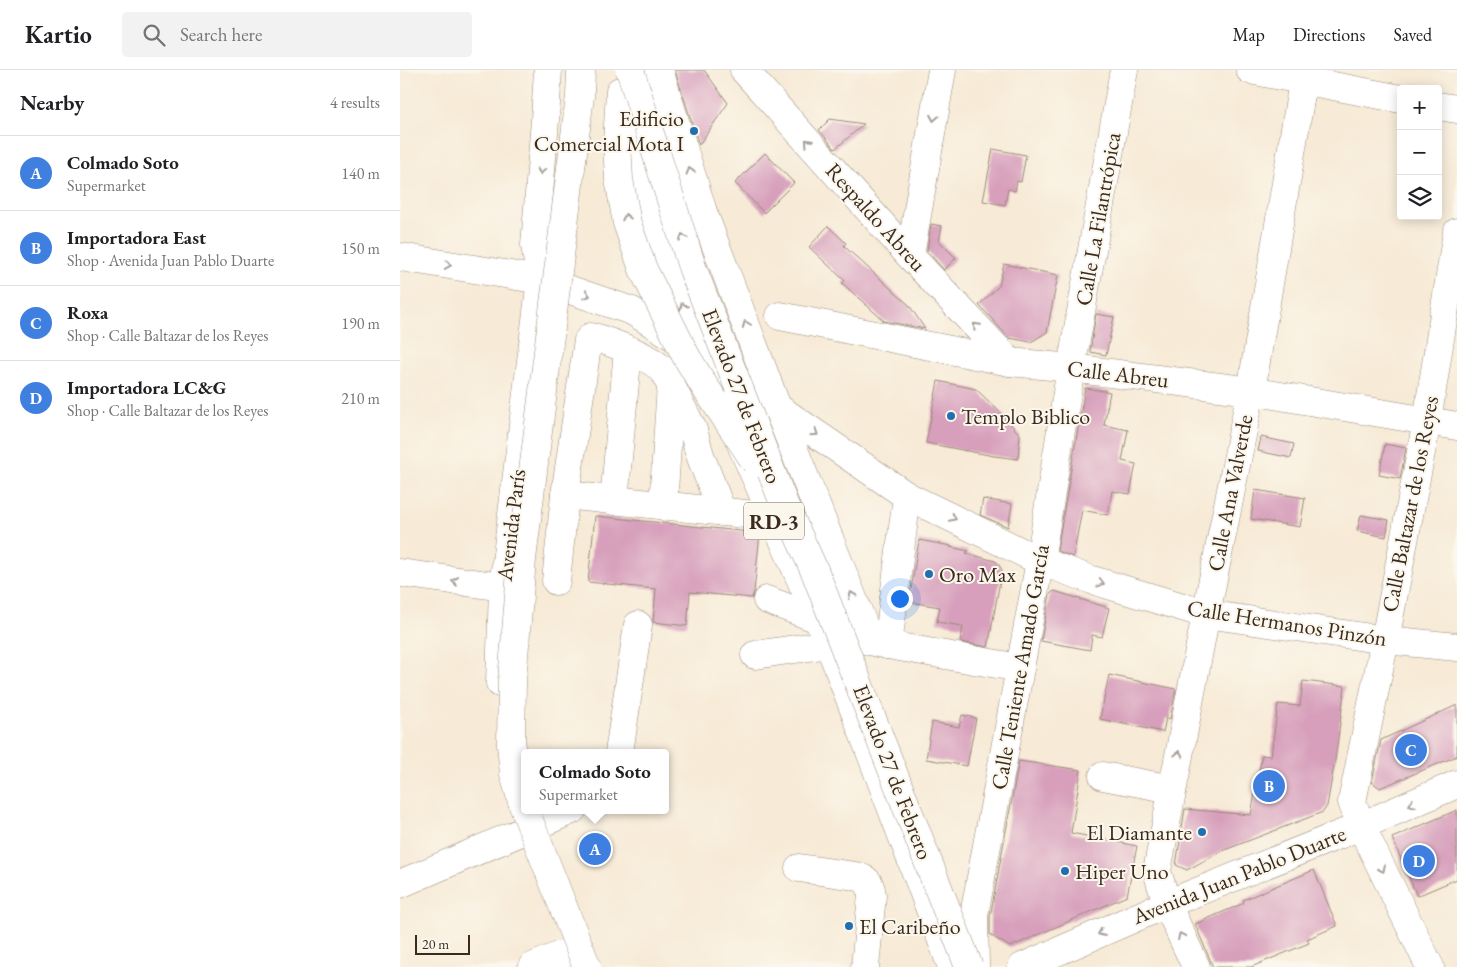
<!DOCTYPE html>
<meta charset="utf-8">
<style>
body{margin:0;font-family:"EB Garamond",serif;background:#f2f2f2;color:#202124}
.controls{position:absolute;right:15px;top:15px;display:grid;overflow:hidden;border-radius:5px;box-shadow:0 2px 12px #0003}
.controls button{width:45px;height:45px;display:grid;place-items:center;padding:0;border:0;border-bottom:1px solid #e0e0e0;background:#fff;color:#202124;font:25px sans-serif}
.scale{position:absolute;left:15px;bottom:12px;width:55px;box-sizing:border-box;padding-left:5px;border:2px solid #3b2a1e;border-top:0;font-size:14px;line-height:18px;white-space:nowrap;color:#3b2a1e;-webkit-text-stroke:4px #fbf7ec;paint-order:stroke}
.you{position:absolute;left:499px;top:528px;width:18px;height:18px;margin:-12px;border:4px solid #fff;border-radius:50%;background:#1a73e8;box-shadow:0 0 0 8px #1a73e833}
.badge{display:grid;place-items:center;width:32px;height:32px;border-radius:50%;background:#0b8043;color:#fff;font-size:16px;font-weight:700}
.pin{position:absolute;translate:-50% -50%;border:2px solid #fff;box-shadow:0 1px 5px #0006}
.popup{position:absolute;left:121px;top:679px;width:148px;height:65px;box-sizing:border-box;display:grid;place-content:center;border-radius:5px;background:#fff;filter:drop-shadow(0 1px 4px #0005);font-size:16px;white-space:nowrap;color:#757577}
.popup b{font-size:19px;color:#202124}
.popup::after{content:'';position:absolute;left:50%;top:100%;margin-left:-10px;border:10px solid transparent;border-top-color:#fff}
.list{margin:0;padding:0;list-style:none}
h2{display:flex;justify-content:space-between;align-items:center;height:65px;margin:0;padding:0 20px;font-size:21px}
h2 small{font-size:16px;font-weight:400;color:#757577}
.list li{display:grid;grid-template-columns:32px 1fr auto;gap:15px;align-items:center;box-sizing:border-box;height:75px;padding:0 20px;border-top:1px solid #e0e0e0}
.list b{display:block;font-size:19px;white-space:nowrap}
.list p{margin:0;font-size:16px;white-space:nowrap;color:#757577}
.list em{font-size:16px;font-style:normal;color:#757577}
.icon{flex:none;width:28px;height:28px;fill:none;stroke:currentColor;stroke-width:2;stroke-linecap:round;stroke-linejoin:round}
.map{position:relative;flex:none;width:1057px;height:897px;overflow:hidden}
header{display:flex;align-items:center;gap:30px;box-sizing:border-box;height:70px;padding:0 25px;background:#fff;border-bottom:1px solid #e0e0e0}
header strong{font-size:24px}
nav{display:flex;gap:28px;margin-inline-start:auto;font-size:18px}
.search{width:350px;height:45px;background:#f2f2f2;display:flex;align-items:center;gap:12px;box-sizing:border-box;padding:0 18px;border-radius:5px;color:#757577;font-size:19px}
main{display:flex}
aside{flex:1;background:#fff}
.map>svg:first-child{display:block}
</style>
<header>
<strong>Kartio</strong>
<div class="search"><svg class="icon" aria-label="search" viewBox="0 0 24 24"><circle cx="10" cy="10" r="6"/><path d="M15 15l6 6"/></svg>Search here</div>
<nav><a>Map</a><a>Directions</a><a>Saved</a></nav>
</header>
<main>
<aside>
<h2>Nearby<small>4 results</small></h2>
<ul class="list">
<li><span class="badge" style="background:#3f7fe0">A</span><div><b>Colmado Soto</b><p>Supermarket</p></div><em>140 m</em></li>
<li><span class="badge" style="background:#3f7fe0">B</span><div><b>Importadora East</b><p>Shop · Avenida Juan Pablo Duarte</p></div><em>150 m</em></li>
<li><span class="badge" style="background:#3f7fe0">C</span><div><b>Roxa</b><p>Shop · Calle Baltazar de los Reyes</p></div><em>190 m</em></li>
<li><span class="badge" style="background:#3f7fe0">D</span><div><b>Importadora LC&amp;G</b><p>Shop · Calle Baltazar de los Reyes</p></div><em>210 m</em></li>
</ul>
</aside>
<div class="map">
<svg width="1057" height="897" viewBox="0 0 1057 897">
<rect width="100%" height="100%" fill="#fbf7ec"/>
<filter id="ink" filterUnits="userSpaceOnUse"><feTurbulence type="fractalNoise" baseFrequency=".02" numOctaves="2"/><feDisplacementMap in="SourceGraphic" scale="10" xChannelSelector="R" yChannelSelector="G"/><feConvolveMatrix kernelMatrix="1 2 1 2 8 2 1 2 1" color-interpolation-filters="sRGB"/></filter>
<filter id="wash" filterUnits="userSpaceOnUse"><feTurbulence type="fractalNoise" baseFrequency=".0096" numOctaves="4" result="noise"/><feDisplacementMap in="SourceGraphic" scale="20" xChannelSelector="R" yChannelSelector="G"/><feGaussianBlur stdDeviation="1.12" result="paint"/><feColorMatrix in="noise" values="0 0 0 0 0 0 0 0 0 0 0 0 0 0 0 0 0 1.4 0 .05"/><feComposite in="paint" operator="in"/></filter>
<g filter="url(#wash)">
<rect width="100%" height="100%" fill="#f7ead6"/>
<g id="blocks">
<!-- building -->
<g fill="#d79fbb">
<path d="M275,0H304L328,33L299,75Z"/>
<path d="M430,49L464,54L435,79L419,60Z"/>
<path d="M593,79L626,85L621,112L617,111L615,121L608,119L605,135L583,131Z"/>
<path d="M365,83L394,113L364,143L335,113Z"/>
<path d="M531,154L542,156L539,171L556,188L544,200L527,181Z"/>
<path d="M428,156L446,173L444,176L509,235L525,259L484,251L442,213L445,211L409,177Z"/>
<path d="M604,194L658,205L647,262L631,272L609,268L579,235L599,216Z"/>
<path d="M696,244L714,247L706,285L690,282Z"/>
<path d="M538,311L576,319L604,346L620,365L618,389L594,386L526,373Z"/>
<path d="M685,318L710,322L704,355L728,360L722,391L736,394L730,424L712,421L708,445L682,440L673,487L657,481Z"/>
<path d="M861,367L894,374L891,388L858,381Z"/>
<path d="M985,374L1006,378L1000,409L979,405Z"/>
<path d="M855,420L905,428L900,457L851,449Z"/>
<path d="M583,429L612,434L608,457L580,445Z"/>
<path d="M961,445L989,450L986,467L957,461Z"/>
<path d="M195,446L360,463L354,522L352,528L290,522L287,556L253,552L256,519L188,512Z"/>
<path d="M519,470L551,476L550,477L569,481L566,483L595,491L597,492L602,500L588,577L560,572L563,556L537,552L540,537L509,532Z"/>
<path d="M654,521L709,538L702,567L692,565L690,580L641,571L650,524Z"/>
<path d="M709,605L776,619L770,649L766,648L763,662L700,649Z"/>
<path d="M903,611L945,616L935,690L927,736L923,742L822,781L787,800L776,795L785,739L851,745L862,685L871,686L878,634L900,636Z"/>
<path d="M1057,635V686L980,718L972,712L981,670Z"/>
<path d="M562,645L576,648L567,696L526,689L532,652L559,657Z"/>
<path d="M619,691L681,700L671,763L737,776L727,826L610,877L590,865V847Z"/>
<path d="M1057,740V809L1017,826L992,768Z"/>
<path d="M914,800L937,856L907,869L909,873L851,897H813L795,854L844,833L843,830Z"/>
</g>
</g>
</g>
<g filter="url(#ink)">
<use href="#blocks" fill-opacity="0" stroke="#998a7a" stroke-width="1"/>
<g fill="none" stroke-linecap="round" stroke-linejoin="round">
<!-- minor casing -->
<g stroke="#998a7a" stroke-width="29">
<g id="minor">
<path d="M344,0L510,186L610,292"/>
<path d="M850,0L1001,29"/>
<path d="M1038,36L1057,39"/>
<path d="M510,186L542,0"/>
<path d="M0,187L141,210L232,241L247,250L287,275"/>
<path d="M380,246L610,292L671,298L851,321L1057,356"/>
<path d="M324,301L507,426L640,491L692,510L806,544L985,570L1057,577"/>
<path d="M377,337L470,571"/>
<path d="M165,425L188,270L191,267L198,268C221,277 246,284 264,301L293,360L300,385L322,442"/>
<path d="M214,431L228,280"/>
<path d="M263,436L271,315"/>
<path d="M0,503L103,517"/>
<path d="M156,511L165,425L373,447"/>
<path d="M367,530L418,549L437,562L461,569L488,575L620,598"/>
<path d="M488,575L507,426"/>
<path d="M355,585L429,574L437,562"/>
<path d="M219,683L238,555"/>
<path d="M703,706L772,719"/>
<path d="M399,798L455,806C468,809 470,812 472,825L465,897"/>
<path d="M0,814L172,740"/>
<path d="M132,897L170,881"/>
<path d="M575,897L574,845L640,491L671,298L724,0"/>
<path d="M796,897L767,834L757,801L806,544L851,321L905,0"/>
<path d="M1030,897L961,756L952,732L985,570L1027,351L1057,162"/>
</g>
</g>
<!-- major casing -->
<g stroke="#998a7a" stroke-width="29">
<g id="major">
<path d="M224,46L233,94L248,147L257,170L267,197L324,333"/>
<path d="M340,372L429,574L552,897"/>
<path d="M100,613L103,517L141,210L135,175L145,50L148,0"/>
<path d="M622,897L767,834L961,756L1057,714"/>
</g>
</g>
<!-- highway casing -->
<g stroke="#998a7a" stroke-width="29">
<g id="highway">
<path d="M259,0L303,142L377,337"/>
<path d="M217,73L220,21"/>
<path d="M141,210L150,174L153,158"/>
</g>
</g>
<!-- minor -->
<use href="#minor" stroke="#fff" stroke-width="28"/>
<!-- major -->
<use href="#major" stroke="#fff" stroke-width="28"/>
<!-- highway -->
<use href="#highway" stroke="#fff" stroke-width="28"/>
<!-- highway-bridge casing -->
<g stroke="#998a7a" stroke-width="29" stroke-linecap="butt">
<g id="highway-bridge">
<path d="M181,0L180,26L122,489L112,611L111,675L114,704L123,735L187,897"/>
<path d="M230,0L292,197L384,434L415,502L569,897"/>
<path d="M217,73L219,109L227,153L243,199L286,286L305,317L356,393"/>
</g>
</g>
<!-- highway-bridge -->
<use href="#highway-bridge" stroke="#fff" stroke-width="28"/>
</g>
<!-- one-way arrows -->
<defs><path id="oneway-chevron" d="M-2-3.5L2.5 0L-2 3.5" fill="none" stroke-width="1.6" stroke-linecap="round" stroke-linejoin="round" transform="scale(1.25)"/></defs>
<g stroke="#a79f9a">
<use href="#oneway-chevron" transform="translate(534 48) rotate(100)"/>
<use href="#oneway-chevron" transform="translate(408 72) rotate(-132)"/>
<use href="#oneway-chevron" transform="translate(141 101) rotate(95)"/>
<use href="#oneway-chevron" transform="translate(290 101) rotate(-107)"/>
<use href="#oneway-chevron" transform="translate(226 147) rotate(-102)"/>
<use href="#oneway-chevron" transform="translate(283 167) rotate(-108)"/>
<use href="#oneway-chevron" transform="translate(48 195) rotate(9)"/>
<use href="#oneway-chevron" transform="translate(187 225) rotate(18)"/>
<use href="#oneway-chevron" transform="translate(283 236) rotate(-113)"/>
<use href="#oneway-chevron" transform="translate(346 254) rotate(-111)"/>
<use href="#oneway-chevron" transform="translate(576 256) rotate(-133)"/>
<use href="#oneway-chevron" transform="translate(415 363) rotate(35)"/>
<use href="#oneway-chevron" transform="translate(553 448) rotate(26)"/>
<use href="#oneway-chevron" transform="translate(55 511) rotate(-172)"/>
<use href="#oneway-chevron" transform="translate(701 513) rotate(16)"/>
<use href="#oneway-chevron" transform="translate(452 525) rotate(-112)"/>
<use href="#oneway-chevron" transform="translate(779 684) rotate(-79)"/>
<use href="#oneway-chevron" transform="translate(1012 734) rotate(157)"/>
<use href="#oneway-chevron" transform="translate(982 799) rotate(64)"/>
<use href="#oneway-chevron" transform="translate(701 863) rotate(157)"/>
<use href="#oneway-chevron" transform="translate(781 866) rotate(-115)"/>
</g>
</g>
<!-- markers -->
<g fill="#1f6fb2" stroke="#fbf7ec" stroke-width="2">
<circle cx="294" cy="61" r="5"/>
<circle cx="551" cy="346" r="5"/>
<circle cx="529" cy="504" r="5"/>
<circle cx="802" cy="762" r="5"/>
<circle cx="665" cy="801" r="5"/>
<circle cx="449" cy="856" r="5"/>
</g>
<g text-anchor="middle" dominant-baseline="central" stroke-width="4" stroke-linejoin="round" paint-order="stroke">
<!-- shield labels -->
<rect fill="#fbf7ec" stroke="#75685c" stroke-width="1" x="344" y="432.5" width="60" height="37" rx="4"/>
<g font-size="21" font-weight="bold" fill="#3b2a1e">
<text x="374" y="451">RD-3</text>
</g>
<!-- poi labels -->
<g font-size="22" fill="#3b2a1e" stroke="#fbf7ec" text-anchor="start">
<text x="284" y="48" text-anchor="end">Edificio<tspan x="284" dy="25">Comercial Mota I</tspan></text>
<text x="561" y="346">Templo Biblico</text>
<text x="539" y="504">Oro Max</text>
<text x="792" y="762" text-anchor="end">El Diamante</text>
<text x="675" y="801">Hiper Uno</text>
<text x="459" y="856">El Caribeño</text>
</g>
<!-- street labels -->
<g font-size="22" fill="#3b2a1e" stroke="#fbf7ec">
<text transform="translate(476 147) rotate(48)">Respaldo Abreu</text>
<text transform="translate(698 149) rotate(-80)">Calle La Filantrópica</text>
<text transform="translate(718 304) rotate(7)">Calle Abreu</text>
<text transform="translate(342 326) rotate(69)">Elevado 27 de Febrero</text>
<text transform="translate(830 423) rotate(-79)">Calle Ana Valverde</text>
<text transform="translate(1010 434) rotate(-79)">Calle Baltazar de los Reyes</text>
<text transform="translate(111 455) rotate(-83)">Avenida París</text>
<text transform="translate(887 553) rotate(9)">Calle Hermanos Pinzón</text>
<text transform="translate(620 597) rotate(-80)">Calle Teniente Amado García</text>
<text transform="translate(493 702) rotate(69)">Elevado 27 de Febrero</text>
<text transform="translate(839 805) rotate(-22)">Avenida Juan Pablo Duarte</text>
</g>
</g>
</svg>
<div class="controls">
<button>+</button>
<button>−</button>
<button><svg class="icon" aria-label="layers" viewBox="0 0 24 24"><path d="M12 4l9 5-9 5-9-5zM3 14l9 5 9-5"/></svg></button>
</div>
<div class="scale">20 m</div>
<div class="you"></div>
<div class="pin badge" style="left:195px;top:779px;background:#3f7fe0">A</div>
<div class="popup"><b>Colmado Soto</b>Supermarket</div>
<div class="pin badge" style="left:869px;top:716px;background:#3f7fe0">B</div>
<div class="pin badge" style="left:1011px;top:680px;background:#3f7fe0">C</div>
<div class="pin badge" style="left:1019px;top:791px;background:#3f7fe0">D</div>
</div>
</main>
